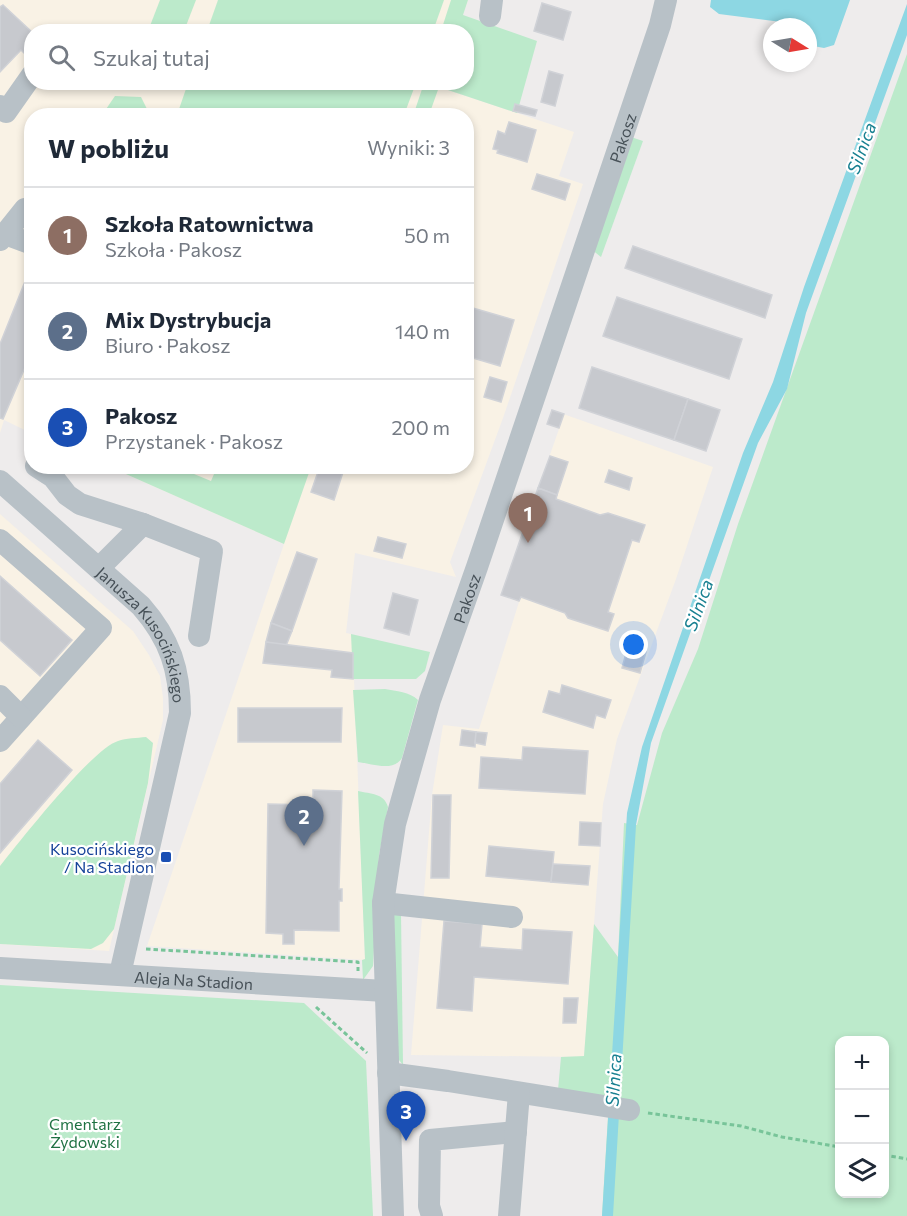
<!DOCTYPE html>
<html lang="pl">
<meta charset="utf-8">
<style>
body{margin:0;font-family:Commissioner,sans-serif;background:#f6f6f7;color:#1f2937}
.controls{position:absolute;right:18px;bottom:18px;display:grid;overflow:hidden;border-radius:12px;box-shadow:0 3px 9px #0003}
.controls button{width:54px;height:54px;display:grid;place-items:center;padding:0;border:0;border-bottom:2px solid #e0e1e3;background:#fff;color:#1f2937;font:30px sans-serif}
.compass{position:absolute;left:763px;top:18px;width:54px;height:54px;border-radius:50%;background:#fff;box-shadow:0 3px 9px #0003;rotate:101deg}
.you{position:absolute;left:634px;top:645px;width:21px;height:21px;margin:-15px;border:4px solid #fff;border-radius:50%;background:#1a73e8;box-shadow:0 0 0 9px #1a73e833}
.badge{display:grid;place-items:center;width:39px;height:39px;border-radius:50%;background:#1a73e8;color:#fff;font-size:20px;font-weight:700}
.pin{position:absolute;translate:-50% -50px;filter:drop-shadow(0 2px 3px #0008)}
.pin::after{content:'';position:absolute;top:32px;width:21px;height:18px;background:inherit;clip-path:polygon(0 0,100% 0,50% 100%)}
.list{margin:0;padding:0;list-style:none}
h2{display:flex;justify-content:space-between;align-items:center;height:78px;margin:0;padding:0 24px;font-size:26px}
h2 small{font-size:20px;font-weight:400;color:#747a83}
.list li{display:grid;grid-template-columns:39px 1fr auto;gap:18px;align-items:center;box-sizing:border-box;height:96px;padding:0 24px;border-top:2px solid #e0e1e3}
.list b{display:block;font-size:22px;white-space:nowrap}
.list p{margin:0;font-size:20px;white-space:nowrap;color:#747a83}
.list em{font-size:20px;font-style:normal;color:#747a83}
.icon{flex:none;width:33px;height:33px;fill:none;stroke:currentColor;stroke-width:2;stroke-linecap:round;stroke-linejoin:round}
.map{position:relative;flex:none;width:907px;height:1216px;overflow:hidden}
.search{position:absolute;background:#fff;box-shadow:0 3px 9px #0003;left:24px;top:24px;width:450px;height:66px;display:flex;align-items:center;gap:15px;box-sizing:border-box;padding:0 21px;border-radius:24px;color:#747a83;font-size:22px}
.panel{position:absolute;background:#fff;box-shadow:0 3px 9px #0003;left:24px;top:108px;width:450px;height:366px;border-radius:24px}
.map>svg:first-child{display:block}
</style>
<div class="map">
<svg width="907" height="1216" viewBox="0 0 907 1216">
<rect width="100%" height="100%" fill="#eeecec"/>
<!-- commercial -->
<g fill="#f9f2e5">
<path d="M0,0H468L457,31L32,32V82L440,83L439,87L574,132L559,176L583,184L503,418L450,562L456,577L355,553L346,633L351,634L353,653L365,960L147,946L284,544L110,467L466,466V116H32L31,433L4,420L0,433Z"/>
<path d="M552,410L713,467L676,579L617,739L603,804L584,1057L411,1055L432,795L443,725L479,729L519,602L501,595L559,429L547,424Z"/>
<path d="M0,514L133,631L149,655L160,676L163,698V720L109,951L0,944Z"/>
</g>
<!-- green -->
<g fill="#bceacb" fill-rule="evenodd">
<path d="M160,0H196L184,31H148Z"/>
<path d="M218,0H444L433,31H207Z"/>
<path d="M451,0H468L463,15L537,41L517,113L439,87L429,115L413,116L424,83L466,82V32L441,31Z"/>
<path d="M907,54V1216H602L609,1099L558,1090L561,1057L584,1056L594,924L618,957L624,823L637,825L662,733L698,649L738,524ZM840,1040H884V1194H840Z"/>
<path d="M188,83V82L416,83L404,115H177Z"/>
<path d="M115,96L141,97L150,115H102Z"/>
<path d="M631,137L643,141L601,257L591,249Z"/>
<path d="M110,467H177L211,481L217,467H311L284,544Z"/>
<path d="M351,634L430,652L425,671L416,679H353Z"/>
<path d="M385,689C396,691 410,692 418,700L402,758C393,772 373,764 358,762L353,690Z"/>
<path d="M146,737L153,743L148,783L114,929L103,943L91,949L0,944V866C20,841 92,749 118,741C126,738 137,738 146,737Z"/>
<path d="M358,791C371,794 384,793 388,807L379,855L373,966L363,980L362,960L365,959Z"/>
<path d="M394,912L401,913L403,1065L395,1055Z"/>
<path d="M0,985L304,1003L366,1061L373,1216H0Z"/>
</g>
<!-- water -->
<g fill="#8dd7e3">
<path d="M711,0H850L834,45L824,48L808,45V27H790L789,23L719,14L710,7Z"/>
<path d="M907,4V35L806,313L787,389L758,443L651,743L636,825L613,1216H602L627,813L642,747L743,453L773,382L804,287Z"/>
</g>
<!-- building -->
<g fill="#c7c9ce" stroke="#d0d2d7" stroke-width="1.5">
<path d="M542,3L571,12L563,40L534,31Z"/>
<path d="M3,5L32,32V47L25,54L21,50L0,72V7Z"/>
<path d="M549,71L563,75L555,106L541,102Z"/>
<path d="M515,104L537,110L535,116L513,111Z"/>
<path d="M509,122L536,130L527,162L497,153L498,150L493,149L498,131L505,134Z"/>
<path d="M537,174L570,184L565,200L532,189Z"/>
<path d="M633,246L772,295L765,318L625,268Z"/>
<path d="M30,269L32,351L3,419L0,418V344Z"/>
<path d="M617,297L742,339L729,379L603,336Z"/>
<path d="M466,306L514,320L500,366L466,356Z"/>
<path d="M592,367L688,399L674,440L579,408Z"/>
<path d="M490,377L507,382L501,402L484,397Z"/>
<path d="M688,399L720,410L706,451L674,440Z"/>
<path d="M552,410L564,414L559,428L547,424Z"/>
<path d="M550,456L568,462L557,495L538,488Z"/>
<path d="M320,466H345L334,500L311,492Z"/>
<path d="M609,470L632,478L629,490L605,482Z"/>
<path d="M538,488L557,495L556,499L600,515L608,513L645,525L639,542L632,540L608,612L614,614L608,631L568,618L565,613L521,597L519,601L501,595Z"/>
<path d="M378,537L406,544L402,558L374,551Z"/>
<path d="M297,552L317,559L292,631L271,623Z"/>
<path d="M0,576L72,640L40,676L0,640Z"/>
<path d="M393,593L418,600L409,635L384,628Z"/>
<path d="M271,623L292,631L286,646L266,642Z"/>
<path d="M266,642L353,653V679L331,677L332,670L263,663Z"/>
<path d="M628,646L646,652L640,673L622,668Z"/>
<path d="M562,685L611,700L605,718L596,715L593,728L543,712L549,691L560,694Z"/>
<path d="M238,708H342L341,742H238Z"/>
<path d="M462,730L476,732L475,747L460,745Z"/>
<path d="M476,732L487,733L485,745L475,743Z"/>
<path d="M38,740L72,770L0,853V784Z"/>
<path d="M523,747L588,751L585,794L479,788L481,757L522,760Z"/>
<path d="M313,790L342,791L339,889H342V901H339V931L294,930V944H283V934L266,933L268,804L313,805Z"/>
<path d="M433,795H451L449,878H431Z"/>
<path d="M580,822L601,823L600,846L579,845Z"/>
<path d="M489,846L554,852L551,882L486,876Z"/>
<path d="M553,864L590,866L588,885L551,882Z"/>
<path d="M444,921L482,924L480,947L522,950L523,929L572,932L568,984L474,977L472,1011L437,1008Z"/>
<path d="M564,998H578L576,1023H563Z"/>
</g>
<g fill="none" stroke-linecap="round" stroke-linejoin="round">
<!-- path -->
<g stroke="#78c499" stroke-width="3" stroke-dasharray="4.5 3" stroke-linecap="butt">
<path d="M146,949L358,962V971"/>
<path d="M316,1007L367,1053"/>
<path d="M648,1113L741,1126L782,1137L840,1147"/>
<path d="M884,1155L907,1159"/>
</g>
<!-- minor -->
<g stroke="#b8c1c7" stroke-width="22">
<path d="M490,16L492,0"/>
<path d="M0,106L6,112L32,75"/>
<path d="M5,234L32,244"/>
<path d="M0,240L25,209"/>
<path d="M36,466L53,477L67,495L80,504L143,524"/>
<path id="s1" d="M0,481L141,606C170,639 180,670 180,713L120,974"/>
<path d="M0,540L101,628L0,741"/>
<path d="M99,568L143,524L212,551L199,636"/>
<path d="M0,696L21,717"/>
<path d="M383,903L512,917"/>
<path id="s2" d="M0,968L385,991"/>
<path d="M388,1073L448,1081L629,1110"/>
<path id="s3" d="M393,1216L383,903L395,824L430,700L477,567L660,25L666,0"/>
<path d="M432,1216L429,1206L430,1140L516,1132"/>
<path d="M509,1216L519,1093"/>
</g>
</g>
<!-- markers -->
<rect fill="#1a4fb4" stroke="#fff" stroke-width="2" x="160" y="851" width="12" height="12" rx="3"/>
<g text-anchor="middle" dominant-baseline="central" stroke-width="4.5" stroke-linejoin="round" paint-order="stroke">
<!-- street labels -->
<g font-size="16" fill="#465057" stroke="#fff">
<text stroke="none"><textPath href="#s3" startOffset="1116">Pakosz</textPath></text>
<text stroke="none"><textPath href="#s3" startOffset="630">Pakosz</textPath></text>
<text stroke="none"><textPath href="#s1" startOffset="214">Janusza Kusocińskiego</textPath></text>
<text stroke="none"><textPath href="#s2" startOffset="194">Aleja Na Stadion</textPath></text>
</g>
<!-- transit labels -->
<g font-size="16" fill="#164399" stroke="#fff" text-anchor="end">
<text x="154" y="848">Kusocińskiego<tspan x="154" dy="18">/ Na Stadion</tspan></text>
</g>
<!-- park labels -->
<g font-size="16" fill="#1e7142" stroke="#fff">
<text x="85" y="1123">Cmentarz<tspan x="85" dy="18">Żydowski</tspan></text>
</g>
<!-- water labels -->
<g font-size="18" font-style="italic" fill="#188091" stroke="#fff">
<text transform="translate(861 148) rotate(-70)">Silnica</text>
<text transform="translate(698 605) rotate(-70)">Silnica</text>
<text transform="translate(613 1080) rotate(-87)">Silnica</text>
</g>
</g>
</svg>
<div class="controls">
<button>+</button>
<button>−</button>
<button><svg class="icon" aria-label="layers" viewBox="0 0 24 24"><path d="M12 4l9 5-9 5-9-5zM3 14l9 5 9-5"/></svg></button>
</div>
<svg class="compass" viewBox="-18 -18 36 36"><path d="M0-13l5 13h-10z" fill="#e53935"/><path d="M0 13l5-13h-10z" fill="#747a83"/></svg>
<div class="you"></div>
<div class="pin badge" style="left:528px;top:543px;background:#8d6e63">1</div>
<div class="pin badge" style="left:304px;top:846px;background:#5c6f8a">2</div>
<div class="pin badge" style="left:406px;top:1141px;background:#1a4fb4">3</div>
<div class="search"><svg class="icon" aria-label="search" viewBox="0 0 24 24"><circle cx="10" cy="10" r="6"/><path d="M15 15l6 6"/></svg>Szukaj tutaj</div>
<section class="panel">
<h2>W pobliżu<small>Wyniki: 3</small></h2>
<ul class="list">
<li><span class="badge" style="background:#8d6e63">1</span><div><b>Szkoła Ratownictwa</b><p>Szkoła · Pakosz</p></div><em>50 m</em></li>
<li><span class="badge" style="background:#5c6f8a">2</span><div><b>Mix Dystrybucja</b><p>Biuro · Pakosz</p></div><em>140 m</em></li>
<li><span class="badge" style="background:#1a4fb4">3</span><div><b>Pakosz</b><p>Przystanek · Pakosz</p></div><em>200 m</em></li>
</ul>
</section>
</div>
